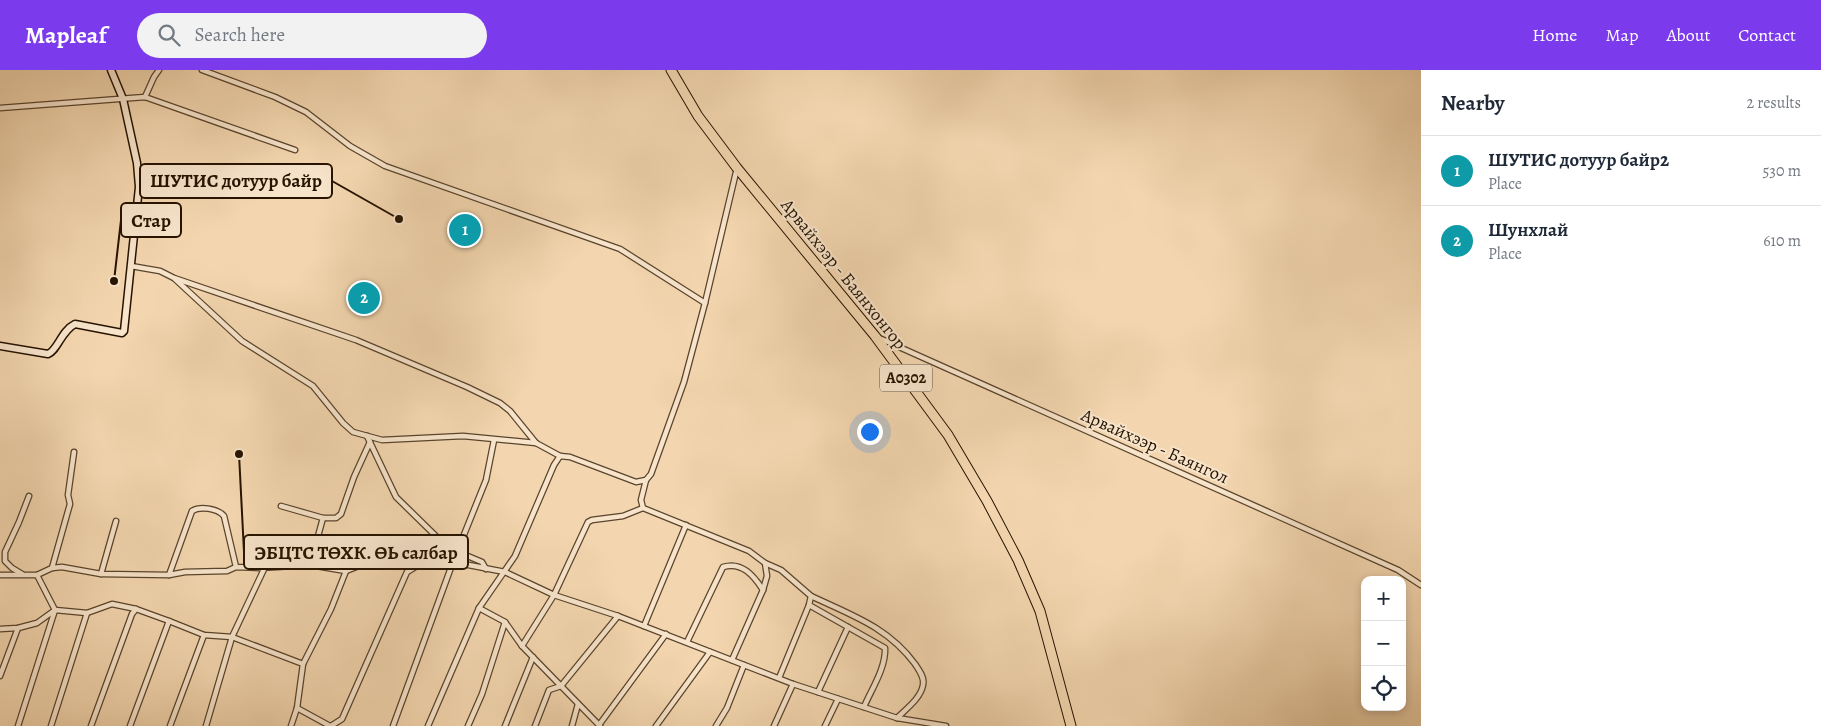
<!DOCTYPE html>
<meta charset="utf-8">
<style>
body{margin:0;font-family:Alegreya,serif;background:#f2f2f3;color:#1f2937}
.controls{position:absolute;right:15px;bottom:15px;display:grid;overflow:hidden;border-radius:10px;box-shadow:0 2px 8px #0003}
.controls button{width:45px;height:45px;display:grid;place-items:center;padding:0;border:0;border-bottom:1px solid #e0e1e3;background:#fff;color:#1f2937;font:25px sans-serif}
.you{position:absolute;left:869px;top:361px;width:18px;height:18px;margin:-12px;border:4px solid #fff;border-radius:50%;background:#1a73e8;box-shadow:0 0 0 8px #1a73e833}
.badge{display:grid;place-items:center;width:32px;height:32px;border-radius:50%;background:#7c3aed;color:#fff;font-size:16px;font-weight:700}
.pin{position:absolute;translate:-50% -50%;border:2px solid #fff;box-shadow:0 1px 5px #0006}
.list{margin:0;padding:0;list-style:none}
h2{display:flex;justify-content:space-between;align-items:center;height:65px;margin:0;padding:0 20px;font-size:21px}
h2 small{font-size:16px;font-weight:400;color:#747a83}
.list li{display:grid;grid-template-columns:32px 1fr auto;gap:15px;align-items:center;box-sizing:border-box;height:70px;padding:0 20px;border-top:1px solid #e0e1e3}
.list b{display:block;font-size:19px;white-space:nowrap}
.list p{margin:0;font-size:16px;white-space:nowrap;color:#747a83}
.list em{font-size:16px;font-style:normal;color:#747a83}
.icon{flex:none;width:28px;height:28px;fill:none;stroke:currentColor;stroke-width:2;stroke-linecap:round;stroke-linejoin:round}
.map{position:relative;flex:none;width:1421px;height:656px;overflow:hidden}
header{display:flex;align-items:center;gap:30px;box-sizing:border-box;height:70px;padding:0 25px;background:#7c3aed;color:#fff}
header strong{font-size:24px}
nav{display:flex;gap:28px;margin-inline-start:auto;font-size:18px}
.search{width:350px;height:45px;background:#f2f2f3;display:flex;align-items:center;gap:12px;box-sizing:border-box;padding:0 18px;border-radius:28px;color:#747a83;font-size:19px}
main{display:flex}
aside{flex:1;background:#fff}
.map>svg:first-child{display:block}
</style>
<header>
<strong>Mapleaf</strong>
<div class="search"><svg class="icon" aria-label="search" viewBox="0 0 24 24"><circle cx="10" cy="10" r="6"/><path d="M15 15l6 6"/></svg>Search here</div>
<nav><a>Home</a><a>Map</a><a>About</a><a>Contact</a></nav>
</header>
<main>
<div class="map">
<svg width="1421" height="656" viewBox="0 0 1421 656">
<rect width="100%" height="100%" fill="#f3d6af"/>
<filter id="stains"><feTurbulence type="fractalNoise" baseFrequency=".004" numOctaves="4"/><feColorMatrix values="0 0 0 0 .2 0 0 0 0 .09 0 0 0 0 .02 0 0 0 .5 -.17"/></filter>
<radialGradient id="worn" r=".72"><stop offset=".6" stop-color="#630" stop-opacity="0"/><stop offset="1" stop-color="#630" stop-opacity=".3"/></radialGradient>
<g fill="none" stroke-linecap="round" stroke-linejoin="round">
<!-- street casing -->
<g stroke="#59442c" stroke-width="7">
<g id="street">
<path d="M202,0L275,27L306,42L350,76L385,96L620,179L705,233"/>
<path d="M145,27L154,7L159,0"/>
<path d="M0,38L145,27L295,80"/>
<path d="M131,196L160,201L174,208L356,270L467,317L500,333L510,341L536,373L560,386"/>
<path d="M175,209L242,271L313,316L343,353L353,362L382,370L463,366L536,373"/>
<path d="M879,268L1398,500L1421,515"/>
<path d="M367,366L396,427L442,472L458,482L482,492L486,499"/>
<path d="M646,410L641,430L643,438L749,481L765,493L767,506L763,520L732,590"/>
<path d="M281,436L323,448H336L341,444L354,407L370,372"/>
<path d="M765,493L781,500L811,526L809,535L779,608"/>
<path d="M310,495L323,448"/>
<path d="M236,497L224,446C217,438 200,436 192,441L169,505L185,502L227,501L236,497L260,498L310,495L346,501L374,490L400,494L453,492L505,502L554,525L618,546L793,614L897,648L946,656"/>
<path d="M52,498L70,434L68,425L74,382"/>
<path d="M22,504L12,498L5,491V482L19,452L29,426"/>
<path d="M101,504L116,451"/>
<path d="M0,505H37L52,498L62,497L101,504L169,505"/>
<path d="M811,526C851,545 888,557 915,594C919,600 925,608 923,615C921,628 906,639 897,648"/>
<path d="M809,535L885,578C886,598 871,620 864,637"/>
<path d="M479,538L505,552L522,576L600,656"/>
<path d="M169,551L204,565L232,567L303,594"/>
<path d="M644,556L686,455"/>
<path d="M0,559L18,558L37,553L55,540L87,543L112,534L136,539L169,551L130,656"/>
<path d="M687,572L723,497C742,491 754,506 763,520"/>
<path d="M522,576L554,525L588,452L592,450L623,446L643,438"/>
<path d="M0,606L18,558"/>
<path d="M818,622L848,557"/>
<path d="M297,638L330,656"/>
<path d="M599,655L666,564"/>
<path d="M18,656L55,540L37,505"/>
<path d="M51,656L87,543"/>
<path d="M91,656L132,544L136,539"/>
<path d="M170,656L204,565"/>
<path d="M206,656L232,567L265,497"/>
<path d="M291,656L297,638L303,594L331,539L346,501"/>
<path d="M331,656L342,649L407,502L420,494"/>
<path d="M393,656L453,492L486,410L494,370"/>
<path d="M428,656L479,538L515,486L554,395L560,386L570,387L636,412L646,410L651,404L684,312L705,233L737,98"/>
<path d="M468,656L482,624L505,552"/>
<path d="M505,656L533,587"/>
<path d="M535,656L549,620L561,616L618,546"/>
<path d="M572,656L578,634"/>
<path d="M656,656L710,582"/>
<path d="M716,656L727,638L744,595"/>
<path d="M774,656L793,614"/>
<path d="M825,656L838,629"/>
</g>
</g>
<!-- secondary casing -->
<g stroke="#261300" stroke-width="9">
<path id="secondary" d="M0,276L48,284C58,280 61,261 75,254L122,263L124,261L139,117L137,93L123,29L111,0"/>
</g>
<!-- highway casing -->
<g stroke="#261300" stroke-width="11">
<path id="highway" d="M671,0L698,46L737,98L875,266L948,365L987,431L1018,490L1040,541L1071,656"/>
</g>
<!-- street -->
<use href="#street" stroke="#f7e4cb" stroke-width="4.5"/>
<!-- secondary -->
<use href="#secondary" stroke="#f7e4cb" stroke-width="6"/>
<!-- highway -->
<use href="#highway" stroke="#f3d6af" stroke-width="9"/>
</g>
<g text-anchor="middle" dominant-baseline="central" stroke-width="4" stroke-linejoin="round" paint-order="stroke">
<!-- shield labels -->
<rect fill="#f7e4cb" stroke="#65523d" stroke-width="1" x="880" y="294.5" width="52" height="27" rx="4"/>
<g font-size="16" font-weight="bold" fill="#261300">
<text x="906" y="308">A0302</text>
</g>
<!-- street labels -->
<g font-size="18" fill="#261300" stroke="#f7e4cb">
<text transform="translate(844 204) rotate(51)">Арвайхээр - Баянхонгор</text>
<text transform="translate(1155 376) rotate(24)">Арвайхээр - Баянгол</text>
</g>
</g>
<!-- callouts -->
<path fill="none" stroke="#261300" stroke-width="2" d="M399 149L332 111M114 211L121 150M239 384L244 482"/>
<g fill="#261300" stroke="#f7e4cb" stroke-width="2">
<circle cx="399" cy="149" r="5"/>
<circle cx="114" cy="211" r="5"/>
<circle cx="239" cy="384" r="5"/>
</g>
<g fill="#f7e4cb" stroke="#261300" stroke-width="2">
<rect x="140" y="94" width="192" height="34" rx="5"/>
<rect x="121" y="133" width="60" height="34" rx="5"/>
<rect x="244" y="465" width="224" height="34" rx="5"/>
</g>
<g font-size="19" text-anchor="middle" font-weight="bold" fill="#261300">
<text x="236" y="117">ШУТИС дотуур байр</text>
<text x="151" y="157">Стар</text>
<text x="356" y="489">ЭБЦТС ТӨХК. ӨЬ салбар</text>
</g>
<rect width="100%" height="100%" filter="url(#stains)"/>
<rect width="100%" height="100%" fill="url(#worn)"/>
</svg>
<div class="controls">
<button>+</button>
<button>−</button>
<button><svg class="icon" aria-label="locate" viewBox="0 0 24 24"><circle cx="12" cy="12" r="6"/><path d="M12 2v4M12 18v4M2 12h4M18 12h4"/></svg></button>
</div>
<div class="you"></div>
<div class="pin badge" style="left:465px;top:160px;background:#0f9aa8">1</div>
<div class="pin badge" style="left:364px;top:228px;background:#0f9aa8">2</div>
</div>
<aside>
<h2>Nearby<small>2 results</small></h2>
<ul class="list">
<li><span class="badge" style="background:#0f9aa8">1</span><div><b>ШУТИС дотуур байр2</b><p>Place</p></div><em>530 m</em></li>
<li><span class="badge" style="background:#0f9aa8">2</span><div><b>Шунхлай</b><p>Place</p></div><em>610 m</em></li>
</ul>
</aside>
</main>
